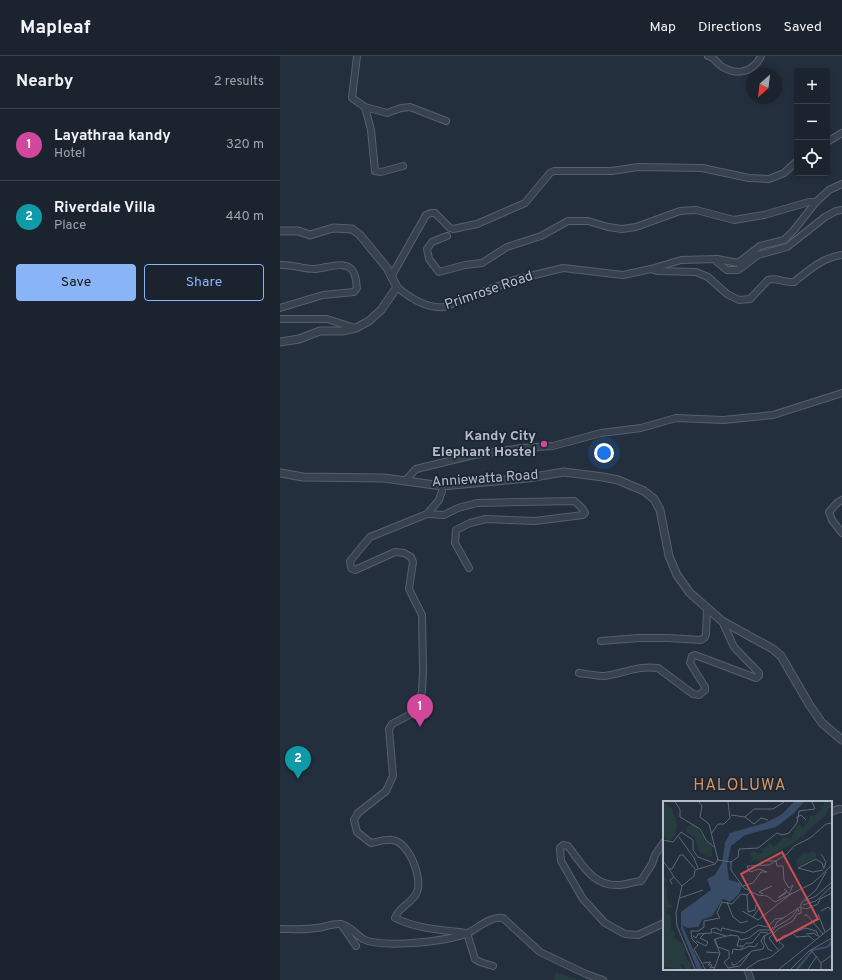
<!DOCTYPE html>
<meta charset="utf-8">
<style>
body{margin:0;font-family:Overpass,sans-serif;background:#242b36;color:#f1f3f6}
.controls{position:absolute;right:12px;top:12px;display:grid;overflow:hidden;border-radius:4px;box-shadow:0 2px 6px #0003}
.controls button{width:36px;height:36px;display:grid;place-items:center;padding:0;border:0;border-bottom:1px solid #39404a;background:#1b232e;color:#f1f3f6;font:20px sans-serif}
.compass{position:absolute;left:466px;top:12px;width:36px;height:36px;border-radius:50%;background:#1b232e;box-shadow:0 2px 6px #0003;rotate:208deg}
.you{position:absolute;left:324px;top:397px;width:14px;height:14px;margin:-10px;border:3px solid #fff;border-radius:50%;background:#1a73e8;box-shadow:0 0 0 6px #1a73e833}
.badge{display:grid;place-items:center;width:26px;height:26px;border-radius:50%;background:#8ab4f8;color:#fff;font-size:13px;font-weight:700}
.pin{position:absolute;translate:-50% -33px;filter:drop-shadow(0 1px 2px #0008)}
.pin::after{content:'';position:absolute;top:21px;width:14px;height:12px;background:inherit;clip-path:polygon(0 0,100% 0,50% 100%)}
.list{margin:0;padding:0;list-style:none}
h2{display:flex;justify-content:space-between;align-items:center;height:52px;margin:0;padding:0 16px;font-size:17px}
h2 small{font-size:13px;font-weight:400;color:#a0a4aa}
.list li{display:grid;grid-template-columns:26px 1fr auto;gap:12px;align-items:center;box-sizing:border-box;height:72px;padding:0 16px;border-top:1px solid #39404a}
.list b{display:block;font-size:15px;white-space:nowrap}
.list p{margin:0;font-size:13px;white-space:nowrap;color:#a0a4aa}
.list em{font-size:13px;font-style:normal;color:#a0a4aa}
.actions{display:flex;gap:8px;padding:12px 16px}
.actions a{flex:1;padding:9px 0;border:1px solid #8ab4f8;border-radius:4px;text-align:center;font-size:14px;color:#8ab4f8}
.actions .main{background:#8ab4f8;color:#111}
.icon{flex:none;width:22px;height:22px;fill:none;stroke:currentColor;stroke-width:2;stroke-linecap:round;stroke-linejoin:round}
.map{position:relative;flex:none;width:562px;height:924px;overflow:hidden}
header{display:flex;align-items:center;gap:24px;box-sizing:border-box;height:56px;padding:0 20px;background:#1b232e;border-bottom:1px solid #39404a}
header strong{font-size:19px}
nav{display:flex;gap:22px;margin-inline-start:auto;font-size:14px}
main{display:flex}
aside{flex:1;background:#1b232e}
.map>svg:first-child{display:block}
</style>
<header>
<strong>Mapleaf</strong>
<nav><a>Map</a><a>Directions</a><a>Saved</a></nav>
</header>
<main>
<aside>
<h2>Nearby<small>2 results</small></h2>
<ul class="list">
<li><span class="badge" style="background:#d1479c">1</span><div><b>Layathraa kandy</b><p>Hotel</p></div><em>320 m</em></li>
<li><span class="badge" style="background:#0f9aa8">2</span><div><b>Riverdale Villa</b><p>Place</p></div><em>440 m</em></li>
</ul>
<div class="actions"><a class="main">Save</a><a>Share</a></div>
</aside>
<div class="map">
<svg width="562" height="924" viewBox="0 0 562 924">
<rect width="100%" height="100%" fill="#242f3e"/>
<!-- green -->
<path fill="#263c3f" d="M276,916L299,924H274Z"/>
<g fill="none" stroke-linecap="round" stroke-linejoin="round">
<!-- minor casing -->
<g stroke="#565f6c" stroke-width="8">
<g id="minor">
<path d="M77,0L72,42L85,51L91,74L95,115L101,116L123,110"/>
<path d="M428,0C434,1 436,6 441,10C456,20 473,17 481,0"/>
<path d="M85,51L107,57L121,52L130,51L166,65"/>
<path d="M547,86L562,77"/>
<path d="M167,180L152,186L147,193L149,203L159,216L185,209L202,207L227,191L261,180L288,165H308L328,171L342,173L356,171L400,155L416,154L454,164L484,159L529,146H536"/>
<path d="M437,203V206L447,214H458L478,199L507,191L545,161L556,155L562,154"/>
<path d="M0,209C12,208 22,213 34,213C45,213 68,202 74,217C76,221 76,227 77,232L74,236L43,239L0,252"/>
<path d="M371,213L377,215L416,216L428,221L447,238L459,244L470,243L488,224C496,221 505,227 514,226C528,215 543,201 562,199"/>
<path d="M111,221L146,159L151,157H155L170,172L173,173L197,168L245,147L270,117L274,115H332L358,111L422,112L469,122L489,123L504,117L517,105"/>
<path d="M117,231C130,242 147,253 164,251L234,224L283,212L343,219L371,213L401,204L437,203L458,207L480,190L504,184L514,174L536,146L549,134L562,128"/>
<path d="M0,263H47L75,272"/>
<path d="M125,425L136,413L194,399L241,392L273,390L321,377L361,372L396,362L443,364L493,359L562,337"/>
<path d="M162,430V435L159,444L147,458L90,481L70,505L71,512L75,514L115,496L124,497L131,501L133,506L129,533L142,559L143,615L142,636L135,652L129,659L112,668L109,673L113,720L106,735L78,757L74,764L77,776L91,787C97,786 106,783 112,784C129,785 143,823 137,836C132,848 119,850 115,862C137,873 163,874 187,877L195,903L200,906L213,910"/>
<path d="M562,444L557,447L549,456L552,464L562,477"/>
<path d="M147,458L164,459L178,452L197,447L294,445C298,448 303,452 305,457L303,459L255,465L206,463L190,467L176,474L175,487L189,512"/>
<path d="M321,585L359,582H388L421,584L425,581L426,578L427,552"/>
<path d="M299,617C307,618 316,620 324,620C342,618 359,609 378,612L413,638L419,639L425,634V631L410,607L412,600L415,599L476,622L479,620V617L454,591L442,565"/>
<path d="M551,756L558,753H562"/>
<path d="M384,786L375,799L372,808L361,825C354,826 347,828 340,829C313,831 302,808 288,790L283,789L280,792L281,805L303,843L325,867L345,878L358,879L384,867"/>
<path d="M61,868L76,890"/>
<path d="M0,873C12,873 24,874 36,872C44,872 52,867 60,868C71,870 75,878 83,883C101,892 151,886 171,882C176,881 183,879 188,877C199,871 211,860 223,862L260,896L306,918L323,924"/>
<path d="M467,913L471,924"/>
</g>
</g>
<!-- tertiary casing -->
<g stroke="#565f6c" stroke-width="9">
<g id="tertiary">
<path d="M0,175H18L30,179L53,172L72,173L80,179L107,212L117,231L101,254L89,265L76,272L62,275H40L19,283L0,286"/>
<path d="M0,417L23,421L104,422L162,430L248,422L284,416L323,421L338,424L364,435L374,443L380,454L389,500L397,519L410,537L442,565L493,593L501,600L529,648L542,667L562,684"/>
</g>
</g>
<!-- minor -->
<use href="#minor" stroke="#38414e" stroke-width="6"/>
<!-- tertiary -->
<use href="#tertiary" stroke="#38414e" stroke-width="7"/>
</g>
<!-- markers -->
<circle fill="#d1479c" stroke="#1d2633" stroke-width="1.5" cx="264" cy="388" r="4"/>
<g text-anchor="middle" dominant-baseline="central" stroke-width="3.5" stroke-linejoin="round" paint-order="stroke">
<!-- street labels -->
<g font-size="14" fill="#b4bcc9" stroke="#1d2633">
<text transform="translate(209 235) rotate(-19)">Primrose Road</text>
<text transform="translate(205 423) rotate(-4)">Anniewatta Road</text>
</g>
<!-- poi labels -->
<g font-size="14" font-weight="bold" fill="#b4bcc9" stroke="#1d2633" text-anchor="end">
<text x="256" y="380">Kandy City<tspan x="256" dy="16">Elephant Hostel</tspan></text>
</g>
<!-- quarter labels -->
<g font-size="16" letter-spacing="1" fill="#d59563" stroke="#1d2633">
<text x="460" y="730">HALOLUWA</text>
</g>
</g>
<!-- overview -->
<g transform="translate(383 745)">
<rect width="169" height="169" fill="#242f3e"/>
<path d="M0,1L9,8L14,23L12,35L6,40L0,35ZM161,1H169V7H165L163,14L131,42L100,58L99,62L94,59L87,62L90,57L86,53L91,50L98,53L100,51L97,48L105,46L106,41L111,46L121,36L128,38L133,26L136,23L140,27L142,24L141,22L144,23L147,15H151L159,8L156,6L161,4ZM31,22L42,40L49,42V55L45,56L36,51L32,37L23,31L24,26ZM149,50L153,52V57L134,65L133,60L141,51L145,53ZM0,74L5,79L1,83L4,87L5,102L11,105L5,107L3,113L8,115V128L12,132L10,136L20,143L24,159L29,163L28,168H23L20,163L16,164L20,168L0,166Z" fill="#263c3f"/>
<path d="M131,1H141L130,13L113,26L82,34L68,45L64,64L66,79L77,82L79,85L76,93L67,101L60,98L49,115L39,119L35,126L24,127L19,124L39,168H34L18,128V111L48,89L44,78L52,74L59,62L62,42L67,32L102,22L118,14Z" fill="#394c67"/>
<path fill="none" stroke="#394c67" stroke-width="2" d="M134,168L150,149L164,146L169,141"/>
<path fill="none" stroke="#5e6776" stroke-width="1" d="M12,1L17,8V16L37,28L43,39L51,46M149,1L152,8L136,10L134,22L126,32L119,34L114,32L95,47L76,48L75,56L68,61V69L81,87L95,94L104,95L112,101L150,82L169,64M68,14L82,16L91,23L98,17L105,19M82,16L91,8H110L121,1M133,17L138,14L143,19M48,33L55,23H61L67,17L65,1M16,36L31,57L35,67M0,39L10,41L18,31L30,39V49L35,56L51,62M158,53L163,61L161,67M55,59L68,61M0,60L6,68H9L17,54H20L32,68M104,60H113L114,65H120L121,79L126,87L130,84L126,93M135,67L153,58L159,62L161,68M135,67L150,71L160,69M6,68L11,76L7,79L9,83M163,71L153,89L139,101L137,106L143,108L155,103L157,98L169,92M11,76L19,85M80,85L90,82L98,71H104L96,68L87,71L84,65L106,64L124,53L131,45L147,37L163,23L169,22M121,88L124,90L115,97L125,91M100,93L96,91L109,85M84,94L85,111L92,109L93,104L97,106L90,116L95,119L129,92M17,97L40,89M142,100L153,95L169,81M64,101L70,116L78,122L85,120M140,104L153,100L169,85M79,110L90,116M158,110L165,106L169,109M155,113L162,131M142,115L143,113L160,133M111,127L128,117L135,108L136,111M50,131L63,135M143,133L151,132L154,135M67,134L75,135L77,139L86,137L96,129H108L110,126M68,134L52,138L55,146L66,150V157L61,161L65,167L77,165L87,152M102,134L101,140L105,148L109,150M30,135L33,137L35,133L49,132L48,128L53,127L58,130L59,127L81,132L95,124L105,126L112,118L120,117M76,138L74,145H80M151,139L146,135L134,136L129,132L143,127L153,130L156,136M33,140L43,145L45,141L37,137L41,133M78,149L86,145L92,146L95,142M148,149L158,162V168M116,150L106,137L115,128L130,120L134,113L138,112V106M43,151L57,152L51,138M69,153L70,148L77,149L83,142H89L98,131L105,132M69,161V164H72L89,150L100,148L101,145L98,140L101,135L109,131L114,121L137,106M40,162L48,161L45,164H49L47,167L52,166L51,168M158,162L169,154M52,166L57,152M32,168L14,125L13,112L19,85L31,75L32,69L52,63L55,59L46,23L37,16L39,5L36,1M42,168L31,148L35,144L29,138L28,130H35L41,126V120L57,117L54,112L59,101L69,103L78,93L84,94L88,90M83,168L95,160L108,156L121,145L116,141L120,135L129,133M116,168L169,126M128,168L146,150L169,137M145,168L154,155"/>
<path fill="#ce4d50" fill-opacity="0.15" stroke="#ce4d50" stroke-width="2" d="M119,51L155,118L114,140L78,73Z"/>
<rect width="169" height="169" fill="none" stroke="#b4bcc9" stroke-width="2"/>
</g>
</svg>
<div class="controls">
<button>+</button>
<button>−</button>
<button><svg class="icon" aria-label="locate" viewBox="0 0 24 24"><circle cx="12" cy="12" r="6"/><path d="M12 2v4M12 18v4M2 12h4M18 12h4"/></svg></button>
</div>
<svg class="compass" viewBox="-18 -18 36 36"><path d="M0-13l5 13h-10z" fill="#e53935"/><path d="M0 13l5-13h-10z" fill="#a0a4aa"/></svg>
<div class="you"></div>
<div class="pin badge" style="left:140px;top:671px;background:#d1479c">1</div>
<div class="pin badge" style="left:18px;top:723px;background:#0f9aa8">2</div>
</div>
</main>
